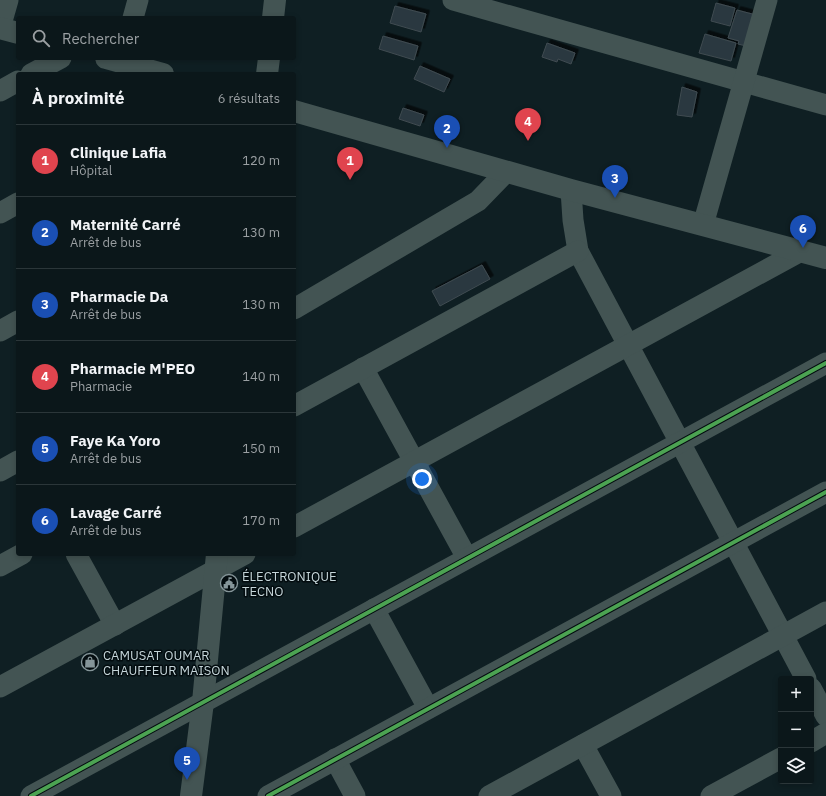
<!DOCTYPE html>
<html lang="fr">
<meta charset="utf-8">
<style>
body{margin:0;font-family:"IBM Plex Sans",sans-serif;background:#142023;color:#f1f3f6}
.controls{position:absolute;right:12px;bottom:12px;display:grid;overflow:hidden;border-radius:4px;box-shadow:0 2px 6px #0003}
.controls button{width:36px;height:36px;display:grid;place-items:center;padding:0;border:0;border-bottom:1px solid #2b3639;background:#0b171a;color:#f1f3f6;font:20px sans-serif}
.you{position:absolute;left:422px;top:479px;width:14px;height:14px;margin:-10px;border:3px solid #fff;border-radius:50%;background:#1a73e8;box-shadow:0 0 0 6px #1a73e833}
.badge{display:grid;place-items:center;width:26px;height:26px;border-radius:50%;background:#859599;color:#fff;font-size:13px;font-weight:700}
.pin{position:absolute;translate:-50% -33px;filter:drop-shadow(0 1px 2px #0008)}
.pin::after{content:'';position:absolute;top:21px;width:14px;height:12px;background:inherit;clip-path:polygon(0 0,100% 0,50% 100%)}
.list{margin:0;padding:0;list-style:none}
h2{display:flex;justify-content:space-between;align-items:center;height:52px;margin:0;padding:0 16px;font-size:17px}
h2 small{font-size:13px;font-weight:400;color:#9a9fa2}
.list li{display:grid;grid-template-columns:26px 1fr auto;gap:12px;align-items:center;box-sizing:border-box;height:72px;padding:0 16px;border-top:1px solid #2b3639}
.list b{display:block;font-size:15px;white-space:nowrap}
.list p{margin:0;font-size:13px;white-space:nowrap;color:#9a9fa2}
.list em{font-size:13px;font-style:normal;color:#9a9fa2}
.icon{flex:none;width:22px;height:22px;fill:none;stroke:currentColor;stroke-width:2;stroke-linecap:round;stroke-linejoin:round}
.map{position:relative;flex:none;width:826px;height:796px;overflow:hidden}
.search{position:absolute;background:#0b171a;box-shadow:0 2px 6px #0003;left:16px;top:16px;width:280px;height:44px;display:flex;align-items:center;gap:10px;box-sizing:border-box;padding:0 14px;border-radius:4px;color:#9a9fa2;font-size:15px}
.panel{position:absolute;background:#0b171a;box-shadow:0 2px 6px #0003;left:16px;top:72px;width:280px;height:484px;border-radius:4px}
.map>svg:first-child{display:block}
</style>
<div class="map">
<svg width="826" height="796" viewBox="0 0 826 796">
<defs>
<filter id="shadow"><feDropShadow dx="3.5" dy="-3.5" stdDeviation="0" flood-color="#0009"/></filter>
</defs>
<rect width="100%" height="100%" fill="#0f1f23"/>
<!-- building -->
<g fill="#29383f" stroke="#404b51" filter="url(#shadow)">
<path d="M716,3L735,8L730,26L711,21Z"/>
<path d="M395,6L426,14L421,32L390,23Z"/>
<path d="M737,10L756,15L746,46L738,44L739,41L728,38Z"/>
<path d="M705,34L736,43L731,61L699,53Z"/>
<path d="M383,36L418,46L414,60L379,49Z"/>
<path d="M547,43L575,53L571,64L558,59L557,62L542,57Z"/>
<path d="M420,66L450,79L444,92L414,79Z"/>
<path d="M682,87L697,92L692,117L677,115Z"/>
<path d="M403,108L424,115L420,126L399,119Z"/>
<path d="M482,265L490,279L440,306L432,291Z"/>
</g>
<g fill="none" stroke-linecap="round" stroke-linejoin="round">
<!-- minor -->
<g stroke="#435453" stroke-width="21">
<path d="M453,0L826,105"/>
<path d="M133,18L138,0"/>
<path d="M0,28L8,0"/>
<path d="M31,74L61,58"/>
<path d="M0,91L18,81"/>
<path d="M571,190L573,220L578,251L806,679"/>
<path d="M0,213L18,203"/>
<path d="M703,225L767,0"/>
<path d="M294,309L478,201L506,172"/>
<path d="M0,331L18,321"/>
<path d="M363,368L467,558"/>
<path d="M294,406L578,251"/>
<path d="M0,471L18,461"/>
<path d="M294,527L801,251"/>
<path d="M76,554L115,625"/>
<path d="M0,566L22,554"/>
<path d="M374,609L428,708"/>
<path d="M0,687L245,554"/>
<path d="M811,688L826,716"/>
<path d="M811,742L826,733"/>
<path d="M583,745L611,796"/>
<path d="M335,759L355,796"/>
<path d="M31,796L826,363"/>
<path d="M268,796L826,492"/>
<path d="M489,796L826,612"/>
<path d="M711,796L781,758"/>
</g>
<!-- tertiary -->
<g stroke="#435453" stroke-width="22">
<path d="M273,18L275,0"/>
<path d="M0,28L18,33"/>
<path d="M106,58L163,74"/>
<path d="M267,74L269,58"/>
<path d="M294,111L571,190L826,258"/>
<path d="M191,796L203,702L217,554"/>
</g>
<!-- cycleway casing -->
<g stroke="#030c0f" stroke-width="6">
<g id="cycleway">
<path d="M31,796L826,363"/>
<path d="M268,796L826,492"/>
</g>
</g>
<!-- cycleway -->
<use href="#cycleway" stroke="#4ca352" stroke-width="4"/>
</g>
<!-- icons -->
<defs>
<g id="civic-ring" transform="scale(0.9)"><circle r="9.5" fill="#030c0f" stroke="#859599" stroke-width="1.5"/><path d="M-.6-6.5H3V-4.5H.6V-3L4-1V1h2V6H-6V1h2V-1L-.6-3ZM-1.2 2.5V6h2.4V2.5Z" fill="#859599"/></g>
<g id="shop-ring" transform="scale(0.9)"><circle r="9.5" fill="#030c0f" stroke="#859599" stroke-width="1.5"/><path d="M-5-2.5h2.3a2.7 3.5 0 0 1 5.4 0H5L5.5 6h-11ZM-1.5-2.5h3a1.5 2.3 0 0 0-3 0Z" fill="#859599"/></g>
</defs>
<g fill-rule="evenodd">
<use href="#civic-ring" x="229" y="583"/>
<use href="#shop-ring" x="90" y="662"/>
</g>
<g text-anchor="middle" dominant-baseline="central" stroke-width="3" stroke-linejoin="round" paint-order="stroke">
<!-- poi labels -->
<g font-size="13" fill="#c5d5d9" stroke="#030c0f" text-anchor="start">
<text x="242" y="576">ÉLECTRONIQUE<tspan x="242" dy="15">TECNO</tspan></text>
<text x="103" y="655">CAMUSAT OUMAR<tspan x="103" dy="15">CHAUFFEUR MAISON</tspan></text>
</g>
</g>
</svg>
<div class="controls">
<button>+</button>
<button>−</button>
<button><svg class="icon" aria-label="layers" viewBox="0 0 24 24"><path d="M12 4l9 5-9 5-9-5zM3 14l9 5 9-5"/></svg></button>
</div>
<div class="you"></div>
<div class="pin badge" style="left:350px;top:180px;background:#e0444e">1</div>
<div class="pin badge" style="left:447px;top:148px;background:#1a4fb4">2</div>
<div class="pin badge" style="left:615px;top:198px;background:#1a4fb4">3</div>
<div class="pin badge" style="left:528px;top:141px;background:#e0444e">4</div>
<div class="pin badge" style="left:187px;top:780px;background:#1a4fb4">5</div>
<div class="pin badge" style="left:803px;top:248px;background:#1a4fb4">6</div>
<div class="search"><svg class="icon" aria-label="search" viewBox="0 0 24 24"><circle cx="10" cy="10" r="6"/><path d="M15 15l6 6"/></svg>Rechercher</div>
<section class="panel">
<h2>À proximité<small>6 résultats</small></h2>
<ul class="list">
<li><span class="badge" style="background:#e0444e">1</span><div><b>Clinique Lafia</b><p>Hôpital</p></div><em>120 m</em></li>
<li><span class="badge" style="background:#1a4fb4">2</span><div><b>Maternité Carré</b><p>Arrêt de bus</p></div><em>130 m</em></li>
<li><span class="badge" style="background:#1a4fb4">3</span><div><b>Pharmacie Da</b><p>Arrêt de bus</p></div><em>130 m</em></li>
<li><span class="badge" style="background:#e0444e">4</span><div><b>Pharmacie M'PEO</b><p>Pharmacie</p></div><em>140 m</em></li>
<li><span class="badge" style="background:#1a4fb4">5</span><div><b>Faye Ka Yoro</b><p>Arrêt de bus</p></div><em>150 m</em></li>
<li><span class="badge" style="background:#1a4fb4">6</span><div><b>Lavage Carré</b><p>Arrêt de bus</p></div><em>170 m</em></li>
</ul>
</section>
</div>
